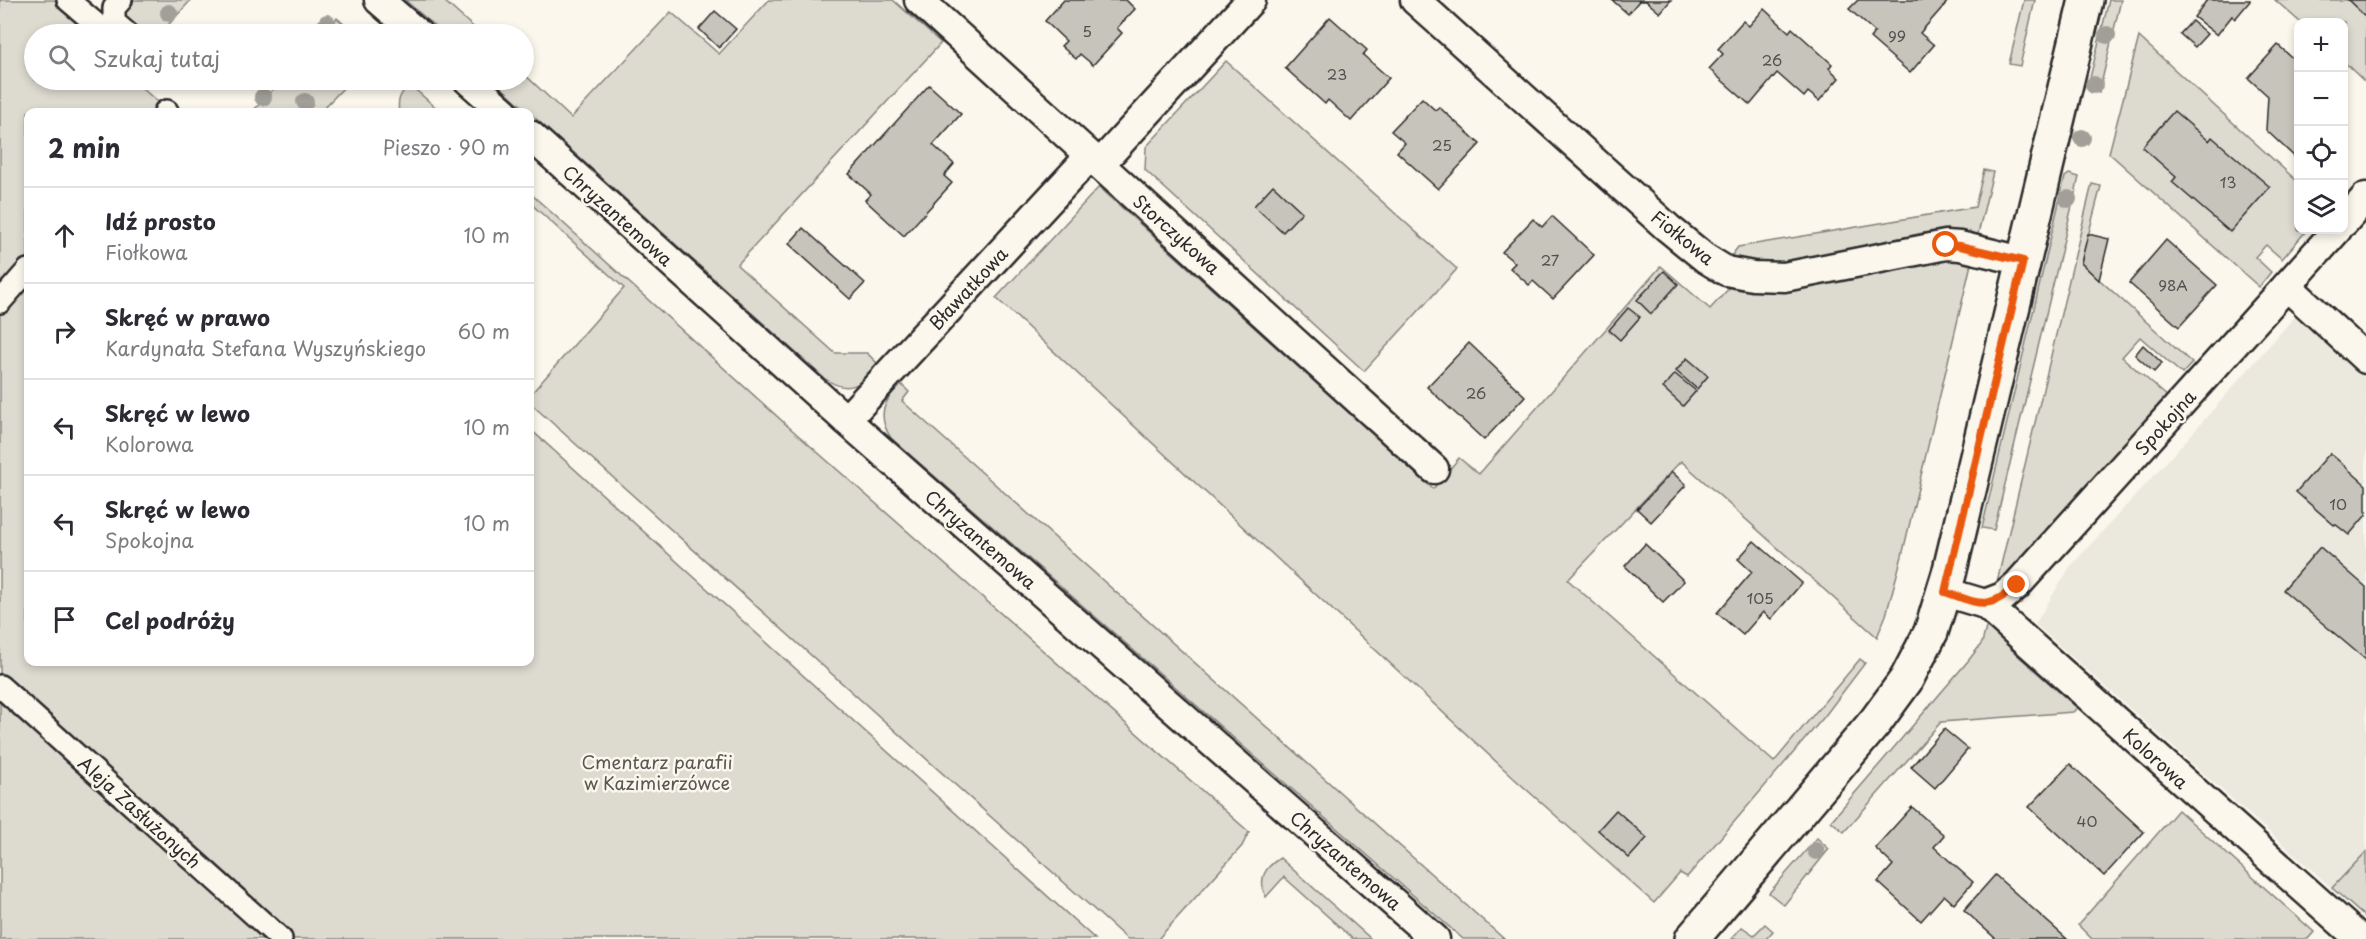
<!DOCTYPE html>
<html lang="pl">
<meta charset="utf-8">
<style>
body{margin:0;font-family:"Playpen Sans",sans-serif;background:#f2f2f3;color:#2b2b33}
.controls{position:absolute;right:18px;top:18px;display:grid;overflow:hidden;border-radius:12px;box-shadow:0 3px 9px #0003}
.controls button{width:54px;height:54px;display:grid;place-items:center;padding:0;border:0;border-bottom:2px solid #e1e1e2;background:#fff;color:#2b2b33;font:30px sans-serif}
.stop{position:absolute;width:18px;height:18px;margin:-14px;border:4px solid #ea580c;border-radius:50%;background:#fff}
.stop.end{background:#ea580c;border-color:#fff;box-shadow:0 2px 6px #0008}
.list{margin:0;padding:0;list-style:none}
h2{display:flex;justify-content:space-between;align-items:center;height:78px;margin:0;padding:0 24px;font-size:26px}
h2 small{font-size:20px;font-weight:400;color:#7c7c81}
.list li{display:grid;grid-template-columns:39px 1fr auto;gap:18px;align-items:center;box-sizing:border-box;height:96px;padding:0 24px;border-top:2px solid #e1e1e2}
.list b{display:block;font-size:22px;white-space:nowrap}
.list p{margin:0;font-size:20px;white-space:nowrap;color:#7c7c81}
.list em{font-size:20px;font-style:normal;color:#7c7c81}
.icon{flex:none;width:33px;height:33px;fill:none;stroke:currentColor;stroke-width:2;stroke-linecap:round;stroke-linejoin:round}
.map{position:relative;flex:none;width:2366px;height:939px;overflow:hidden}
.search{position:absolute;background:#fff;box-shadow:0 3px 9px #0003;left:24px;top:24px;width:510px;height:66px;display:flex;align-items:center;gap:15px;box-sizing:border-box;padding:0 21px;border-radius:33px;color:#7c7c81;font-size:22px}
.panel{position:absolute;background:#fff;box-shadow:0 3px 9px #0003;left:24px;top:108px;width:510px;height:558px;border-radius:12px}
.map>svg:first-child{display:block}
</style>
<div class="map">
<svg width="2366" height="939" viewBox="0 0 2366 939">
<rect width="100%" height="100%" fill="#fbf7ec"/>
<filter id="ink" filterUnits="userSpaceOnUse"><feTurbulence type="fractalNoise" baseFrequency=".0167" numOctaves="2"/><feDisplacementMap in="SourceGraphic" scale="12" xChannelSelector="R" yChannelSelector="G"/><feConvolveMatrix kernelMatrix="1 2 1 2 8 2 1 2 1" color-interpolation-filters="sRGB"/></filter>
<g filter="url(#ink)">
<!-- built -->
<path fill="#ebe8de" d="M2297,314L2366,379V852L2332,888L2035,624L2070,567L2189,437Z"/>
<!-- green -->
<g fill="#dddad0" stroke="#84827e" stroke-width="1.5">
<path d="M0,0H68L108,34H34V80H133L169,112H28V662H530V429L1095,939H0Z"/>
<path d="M121,0H191L160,34H128L114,8Z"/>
<path d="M405,0H443L481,34H444Z"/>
<path d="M769,0H893L941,43L737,265L835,353H867L879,365C861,384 849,396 824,378L493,80H524V74L571,118L671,12L719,54Z"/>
<path d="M2024,0H2035L2020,66L2009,64Z"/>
<path d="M2109,0H2121L2099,93L2091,90L2088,86Z"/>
<path d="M2275,0H2366V83L2344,62V22H2300Z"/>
<path d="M337,18L355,34H322Z"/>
<path d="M2139,37L2298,182V230H2307L2282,259L2266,245L2255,257L2271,272L2259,287L2109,153Z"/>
<path d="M1226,61L1457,269L1364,371L1145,170L1146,147Z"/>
<path d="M282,80H351L320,112H252Z"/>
<path d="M410,85L441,112H428L425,110L423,112H399C397,100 400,93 410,85Z"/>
<path d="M1984,170L1993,172L1978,234L1946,229L1928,232L1791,261L1765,264L1729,259L1738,247L1975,207Z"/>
<path d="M2069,174L2079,177L1994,530L1982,528L2065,177Z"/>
<path d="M2092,184L2101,186L2081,263L2192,363L2182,374L2140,337L2122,357L2169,398L2021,563L1996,586Z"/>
<path d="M1099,187L1433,489L1459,458L1479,474L1661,266L1710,309L1731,286L1762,292L1791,289L1947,259L1971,264L1902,556L1886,615L1877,637L1681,461L1568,580L1774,762L1860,659L1865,663L1824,717L1687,877L1680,873L1654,903L1518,782L996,298Z"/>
<path d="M530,193L790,428L1249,832L1242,846L1158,939H1127L530,403V395L624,288L530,203Z"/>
<path d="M900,383L909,392L902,401L1504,939H1463L891,438C876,415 884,402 900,383Z"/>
<path d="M1987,624L2014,652L2077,708L2073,712L1941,722L1844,832L1831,821L1968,661L1982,643Z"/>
<path d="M2178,810L2314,932L2308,939H2092L2078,925Z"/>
<path d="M1817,838L1829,849L1784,905L1769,893Z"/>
<path d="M2366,852V918L2332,888Z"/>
<path d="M1280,858L1371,939H1353L1284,877L1266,897C1258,879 1264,868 1280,858Z"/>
<path d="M1765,924L1773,931L1766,939H1731L1742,927L1754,935Z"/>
</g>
<!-- building -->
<g fill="#c7c4bc" stroke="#2b2b2b" stroke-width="1.5">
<path d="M1064,0H1126L1135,9L1117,28L1122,33L1093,65L1080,54L1076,59L1061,46L1066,41L1045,21Z"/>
<path d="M1612,0H1671L1660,13L1646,1H1639L1628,14Z"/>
<path d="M1858,0H1947L1948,1L1920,33L1934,45L1910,73L1870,38L1875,32L1849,9Z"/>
<path d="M2207,0H2250V1L2235,19L2232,16L2217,35L2194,17Z"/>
<path d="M2348,0H2366V17Z"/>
<path d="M1764,9L1789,32L1792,28L1832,64L1829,68L1839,78L1819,101L1808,92L1804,97L1777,73L1750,105L1709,69L1723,54L1718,49L1743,21L1749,26Z"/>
<path d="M715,11L736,29L719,48L699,29Z"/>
<path d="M1330,17L1367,50L1363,55L1389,78L1351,121L1328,100L1325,104L1285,68Z"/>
<path d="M2192,21L2207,34L2195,47L2180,34Z"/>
<path d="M2278,45L2298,63V160L2266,130L2268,96L2248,78Z"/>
<path d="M929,85L961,114L933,145L954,164L944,176L952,183L904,236L865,200L871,194L849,174Z"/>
<path d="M1422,98L1435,110L1439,107L1480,144L1438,189L1397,152L1405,143L1391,131Z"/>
<path d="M2174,111L2209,141L2212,137L2270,187L2230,232L2172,182L2176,177L2142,147Z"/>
<path d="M1273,185L1302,212L1283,232L1254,206Z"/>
<path d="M1552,216L1594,255L1553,299L1533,281L1529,285L1510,268L1515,263L1502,252L1533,219L1542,227Z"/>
<path d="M803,228L865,283L850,299L789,244Z"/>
<path d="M2088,234L2109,239L2099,280L2081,263Z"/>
<path d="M2166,240L2217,285L2179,327L2129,283Z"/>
<path d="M1664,271L1678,284L1651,314L1637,300Z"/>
<path d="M1628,308L1640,317L1620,340L1609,330Z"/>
<path d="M1469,343L1525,396L1484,440L1427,387Z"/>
<path d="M2143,345L2162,363L2154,372L2135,355Z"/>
<path d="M1687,358L1708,376L1697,389L1676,371Z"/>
<path d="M1675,374L1696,391L1683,406L1663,388Z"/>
<path d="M2330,453L2366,485V515L2349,535L2335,524L2334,525L2296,492Z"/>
<path d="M1672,472L1686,485L1651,522L1637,509Z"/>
<path d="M1754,541L1802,583L1771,619L1763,612L1743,635L1717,613L1752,572L1738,559Z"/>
<path d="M1645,544L1684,581L1663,602L1625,566Z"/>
<path d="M2320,547L2366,587V660L2283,590Z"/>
<path d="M1944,729L1968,749L1935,788L1911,767Z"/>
<path d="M2070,764L2144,832L2104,876L2029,807Z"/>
<path d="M1912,807L1944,835L1934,847L1973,882L1954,904L1944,895L1921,921L1878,882L1893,865L1875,848Z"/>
<path d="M1616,810L1647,838L1629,858L1598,830Z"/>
<path d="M1995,875L2067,939H1996L1964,910Z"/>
</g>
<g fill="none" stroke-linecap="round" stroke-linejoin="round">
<!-- pedestrian casing -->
<g stroke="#2b2b2b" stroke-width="26">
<g id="pedestrian">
<path d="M68,0L108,34"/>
<path d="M121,0L114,8V22L128,34"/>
<path d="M165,112L167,111"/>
<path d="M0,302L28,270"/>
<path d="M0,686L281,939"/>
</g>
</g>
<!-- minor casing -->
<g stroke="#2b2b2b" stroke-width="33">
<g id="minor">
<path d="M379,0L418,34"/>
<path d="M919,0L1434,469"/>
<path d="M1415,0L1668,228L1705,258L1726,271L1753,276L1784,277L1946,245L1960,246L2023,261"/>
<path d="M468,80L504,112"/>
<path d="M530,135L846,420L1435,939"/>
<path d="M1100,164L1251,0"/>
<path d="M2344,222L2366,197"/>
<path d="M2287,286L2366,359"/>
<path d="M846,420L1090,156"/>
<path d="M1945,592L1985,604L2360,939"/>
<path d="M1985,604L2003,597L2017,585L2337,230"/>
</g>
</g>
<!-- tertiary casing -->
<g stroke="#2b2b2b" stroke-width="38">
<path id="tertiary" d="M1692,939L1876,721L1906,680L1931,632L1949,574L2086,0"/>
</g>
<!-- pedestrian -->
<use href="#pedestrian" stroke="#fbf7ec" stroke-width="21"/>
<!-- minor -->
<use href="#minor" stroke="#fbf7ec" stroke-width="28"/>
<!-- tertiary -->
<use href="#tertiary" stroke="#fbf7ec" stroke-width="33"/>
</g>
<!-- trees -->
<g fill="#a19f98">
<circle cx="169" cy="13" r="9"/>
<circle cx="327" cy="23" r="9"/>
<circle cx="2107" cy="35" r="9"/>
<circle cx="2094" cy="85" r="9"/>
<circle cx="263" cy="97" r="9"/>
<circle cx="305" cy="102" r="9"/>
<circle cx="2082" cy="138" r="9"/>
<circle cx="2068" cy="199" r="9"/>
<circle cx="1816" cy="851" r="9"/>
</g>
</g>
<g fill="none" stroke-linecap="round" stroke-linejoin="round" filter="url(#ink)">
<!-- route -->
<path stroke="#ea580c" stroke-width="8" d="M1946,245L1960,246L2023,261L1945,592C1978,603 1988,612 2017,585"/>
</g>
<g text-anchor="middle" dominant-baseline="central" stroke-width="5" stroke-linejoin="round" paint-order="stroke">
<!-- number labels -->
<g font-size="15" fill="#52514f">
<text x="1087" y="30">5</text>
<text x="1897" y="35">99</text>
<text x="1772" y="59">26</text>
<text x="1337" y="73">23</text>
<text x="1442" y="144">25</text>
<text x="2228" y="181">13</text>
<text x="1550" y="259">27</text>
<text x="2173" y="284">98A</text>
<text x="1476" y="392">26</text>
<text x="2338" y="503">10</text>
<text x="1760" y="597">105</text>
<text x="2087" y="820">40</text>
</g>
<!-- street labels -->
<g font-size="18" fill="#2b2b2b" stroke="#fbf7ec">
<text transform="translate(618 215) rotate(42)">Chryzantemowa</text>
<text transform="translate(1177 234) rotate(42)">Storczykowa</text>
<text transform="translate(1683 237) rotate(39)">Fiołkowa</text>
<text transform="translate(968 288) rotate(-47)">Bławatkowa</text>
<text transform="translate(2165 422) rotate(-48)">Spokojna</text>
<text transform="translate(981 539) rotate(41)">Chryzantemowa</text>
<text transform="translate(2156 758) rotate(42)">Kolorowa</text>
<text transform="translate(140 812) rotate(42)">Aleja Zasłużonych</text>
<text transform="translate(1346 860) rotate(41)">Chryzantemowa</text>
</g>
<!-- park labels -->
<g font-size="18" fill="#585754" stroke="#fbf7ec">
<text x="657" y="761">Cmentarz parafii<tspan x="657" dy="21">w Kazimierzówce</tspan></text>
</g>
</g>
</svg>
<div class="controls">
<button>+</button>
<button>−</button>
<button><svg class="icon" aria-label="locate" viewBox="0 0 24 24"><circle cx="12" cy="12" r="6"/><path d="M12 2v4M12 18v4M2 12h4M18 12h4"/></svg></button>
<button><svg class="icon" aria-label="layers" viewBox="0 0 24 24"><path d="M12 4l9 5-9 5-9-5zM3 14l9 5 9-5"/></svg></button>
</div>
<div class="stop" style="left:1946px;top:245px"></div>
<div class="stop end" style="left:2017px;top:585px"></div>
<div class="search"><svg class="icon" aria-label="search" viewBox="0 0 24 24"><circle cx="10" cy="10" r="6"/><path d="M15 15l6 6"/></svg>Szukaj tutaj</div>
<section class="panel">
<h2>2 min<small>Pieszo · 90 m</small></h2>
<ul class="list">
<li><svg class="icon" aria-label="ahead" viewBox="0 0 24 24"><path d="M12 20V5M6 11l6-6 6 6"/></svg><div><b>Idź prosto</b><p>Fiołkowa</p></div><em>10 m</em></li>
<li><svg class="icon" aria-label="right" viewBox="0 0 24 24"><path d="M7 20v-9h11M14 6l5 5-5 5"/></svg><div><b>Skręć w prawo</b><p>Kardynała Stefana Wyszyńskiego</p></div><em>60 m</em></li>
<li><svg class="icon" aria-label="left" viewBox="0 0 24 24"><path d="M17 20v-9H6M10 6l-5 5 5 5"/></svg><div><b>Skręć w lewo</b><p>Kolorowa</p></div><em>10 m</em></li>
<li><svg class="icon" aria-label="left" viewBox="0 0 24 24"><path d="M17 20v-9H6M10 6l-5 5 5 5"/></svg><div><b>Skręć w lewo</b><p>Spokojna</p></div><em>10 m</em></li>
<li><svg class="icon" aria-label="arrive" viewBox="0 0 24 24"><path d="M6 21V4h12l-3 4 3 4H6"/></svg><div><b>Cel podróży</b></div></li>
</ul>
</section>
</div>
